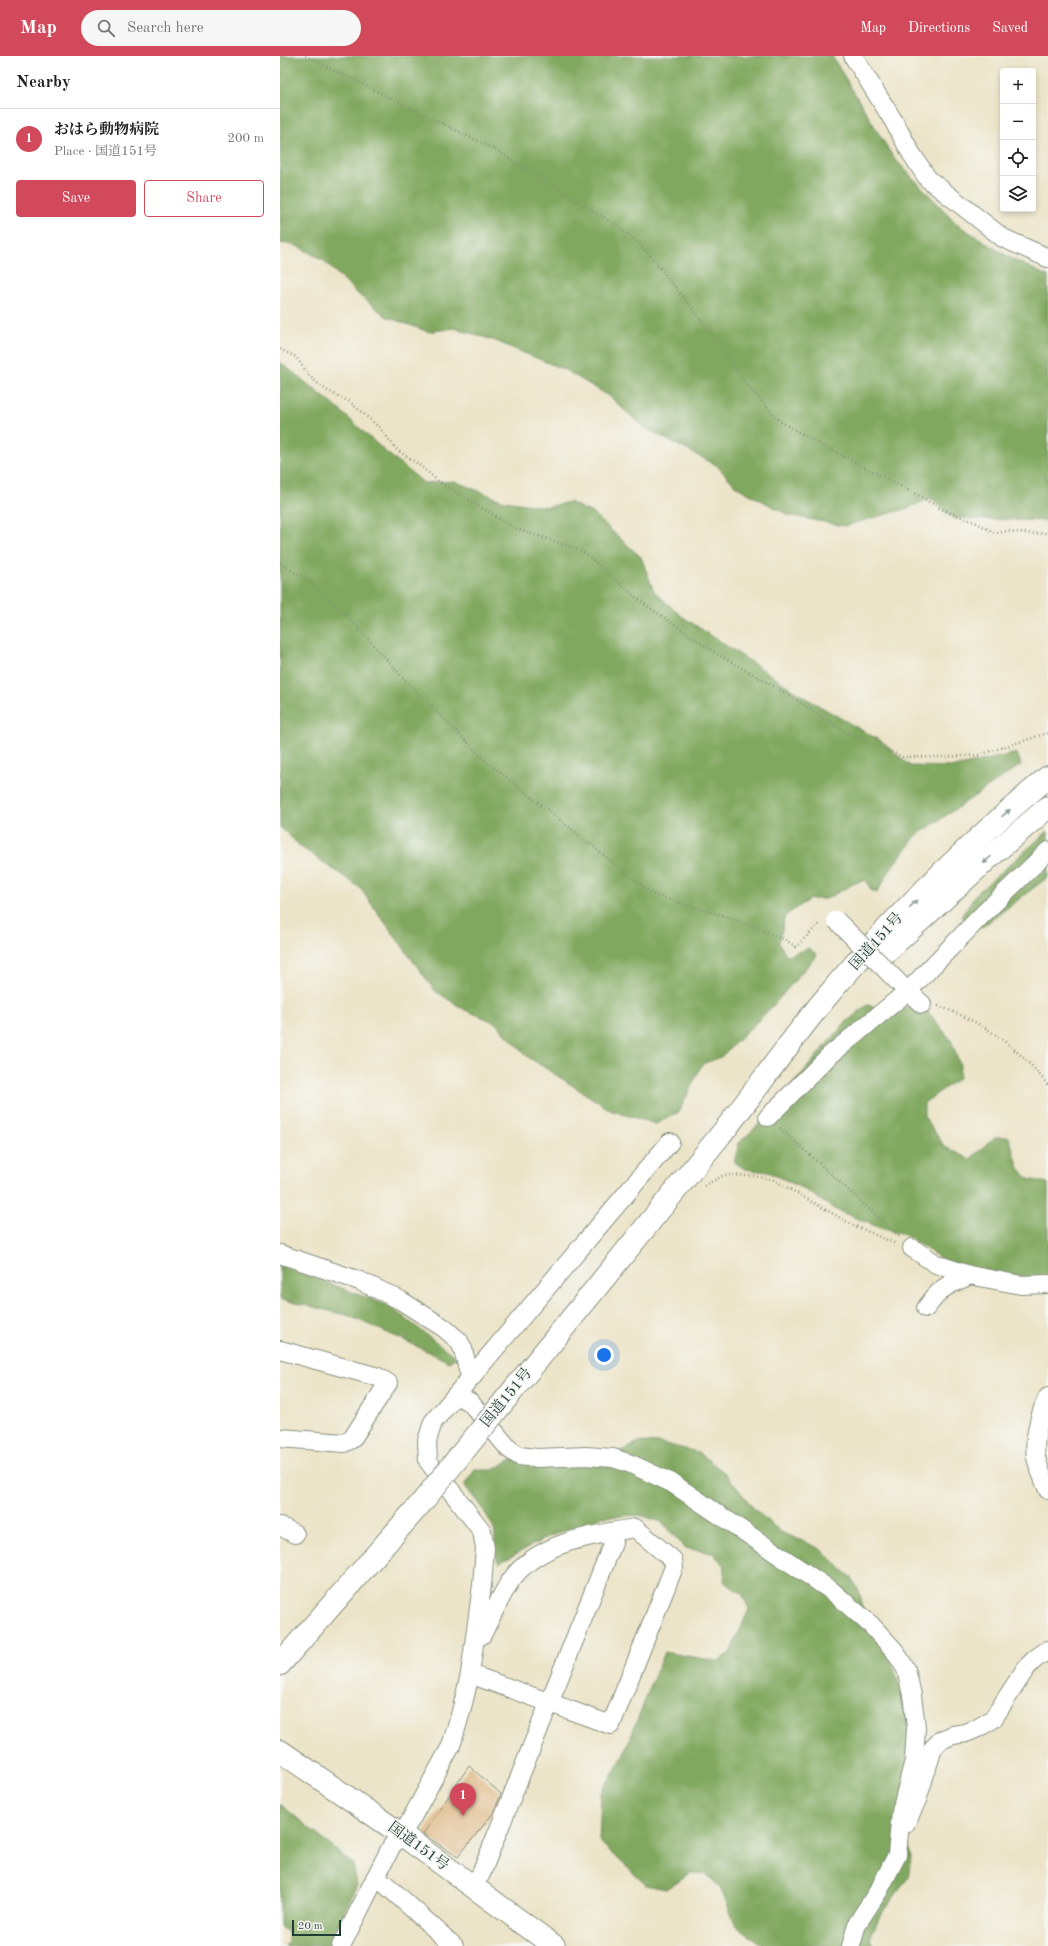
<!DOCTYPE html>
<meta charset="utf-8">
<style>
body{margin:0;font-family:"Old Standard TT","Noto Serif JP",serif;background:#f6f6f6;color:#202124}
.controls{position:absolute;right:12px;top:12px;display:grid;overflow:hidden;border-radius:4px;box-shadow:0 2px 6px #0003}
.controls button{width:36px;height:36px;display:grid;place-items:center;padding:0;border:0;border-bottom:1px solid #e0e0e0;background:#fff;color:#202124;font:20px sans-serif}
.scale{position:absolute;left:12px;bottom:10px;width:49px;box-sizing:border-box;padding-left:4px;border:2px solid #1f3d34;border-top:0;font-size:11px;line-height:14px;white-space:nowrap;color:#1f3d34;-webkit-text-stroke:3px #f6f6f2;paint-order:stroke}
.you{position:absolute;left:324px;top:1299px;width:14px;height:14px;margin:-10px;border:3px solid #fff;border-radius:50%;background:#1a73e8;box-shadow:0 0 0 6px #1a73e833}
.badge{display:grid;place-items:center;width:26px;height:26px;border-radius:50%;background:#d1495b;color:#fff;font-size:13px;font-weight:700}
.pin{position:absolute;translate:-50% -33px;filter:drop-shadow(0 1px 2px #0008)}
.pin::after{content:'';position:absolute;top:21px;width:14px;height:12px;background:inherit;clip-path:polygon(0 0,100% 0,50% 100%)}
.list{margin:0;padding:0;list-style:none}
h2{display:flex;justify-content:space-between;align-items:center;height:52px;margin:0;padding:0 16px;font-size:17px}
h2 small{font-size:13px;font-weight:400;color:#757577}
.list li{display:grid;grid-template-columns:26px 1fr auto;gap:12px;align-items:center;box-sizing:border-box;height:60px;padding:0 16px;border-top:1px solid #e0e0e0}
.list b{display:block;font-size:15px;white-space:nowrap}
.list p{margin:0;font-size:13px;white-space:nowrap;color:#757577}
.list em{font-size:13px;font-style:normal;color:#757577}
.actions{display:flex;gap:8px;padding:12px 16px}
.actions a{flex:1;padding:9px 0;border:1px solid #d1495b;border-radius:4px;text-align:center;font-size:14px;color:#d1495b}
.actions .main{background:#d1495b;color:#fff}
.icon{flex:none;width:22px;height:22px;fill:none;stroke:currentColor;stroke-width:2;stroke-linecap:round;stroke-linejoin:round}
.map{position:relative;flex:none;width:768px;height:1890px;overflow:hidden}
header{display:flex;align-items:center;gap:24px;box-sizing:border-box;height:56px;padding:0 20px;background:#d1495b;color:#fff}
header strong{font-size:19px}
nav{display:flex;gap:22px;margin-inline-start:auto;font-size:14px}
.search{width:280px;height:36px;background:#f6f6f6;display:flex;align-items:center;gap:10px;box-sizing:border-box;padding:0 14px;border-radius:22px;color:#757577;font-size:15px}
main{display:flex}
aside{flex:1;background:#fff}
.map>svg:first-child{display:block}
</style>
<header>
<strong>Map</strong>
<div class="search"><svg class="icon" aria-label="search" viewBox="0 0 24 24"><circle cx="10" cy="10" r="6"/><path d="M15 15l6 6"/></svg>Search here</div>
<nav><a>Map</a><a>Directions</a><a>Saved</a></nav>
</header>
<main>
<aside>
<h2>Nearby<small></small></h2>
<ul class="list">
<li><span class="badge">1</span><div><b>おはら動物病院</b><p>Place · 国道151号</p></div><em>200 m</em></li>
</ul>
<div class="actions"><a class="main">Save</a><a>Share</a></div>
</aside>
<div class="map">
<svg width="768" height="1890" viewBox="0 0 768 1890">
<rect width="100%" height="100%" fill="#f6f6f2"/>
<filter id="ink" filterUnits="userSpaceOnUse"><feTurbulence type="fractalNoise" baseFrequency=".025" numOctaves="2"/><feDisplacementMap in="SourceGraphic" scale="8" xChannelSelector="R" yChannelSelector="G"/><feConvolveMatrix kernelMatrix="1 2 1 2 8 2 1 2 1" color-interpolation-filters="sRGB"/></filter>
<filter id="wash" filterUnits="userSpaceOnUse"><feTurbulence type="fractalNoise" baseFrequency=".012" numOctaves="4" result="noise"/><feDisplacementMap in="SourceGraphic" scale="16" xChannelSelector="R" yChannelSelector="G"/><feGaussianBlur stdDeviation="0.9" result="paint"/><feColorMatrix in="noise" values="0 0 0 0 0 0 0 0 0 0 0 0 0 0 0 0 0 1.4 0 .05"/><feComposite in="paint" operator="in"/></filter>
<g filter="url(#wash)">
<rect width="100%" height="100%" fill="#ece4c8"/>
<!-- forest -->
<g fill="#81a85e" stroke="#507249">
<path d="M0,0H552L613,101L678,169L732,203L768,220V465L672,462L651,442L629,452L564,470L508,459L457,431L436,409L363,371L329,340L285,314L213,284L174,272L149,276L107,261L74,235L43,204L15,189L0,187Z"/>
<path d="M0,306L54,349L107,397L144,427L174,425L224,445L267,451L289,446L312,457L361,501L374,535L400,559L524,641L604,687L630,710L674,711L737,697L741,709L637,779L611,812L597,837L591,834L586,824L575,827L546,843H530L505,860L499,887L507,900L529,892L537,899L491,952L441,1001L422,1008L399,1056L376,1068L332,1055L248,1001L214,966L185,954L155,935L79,831L21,791L0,771Z"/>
<path d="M768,775V821L701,872L681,861L695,839Z"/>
<path d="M587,949L613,956L629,950L649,957L671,984L680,1009L679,1022L644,1047V1060L665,1091L690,1103L715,1081H729L739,1112L748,1123L768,1127V1218L755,1222L671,1209L625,1179L600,1172L554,1153L524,1133L488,1116L465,1113L454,1106L459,1087L479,1068L564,968Z"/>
<path d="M0,1209L109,1250L176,1301L169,1306L128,1286L67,1259L0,1243Z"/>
<path d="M359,1386L380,1387L418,1396L445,1417L475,1454L501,1476L539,1492L572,1522L579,1535L584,1556L612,1606L623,1641L630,1681L627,1781L631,1802L628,1822L600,1860L590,1882L593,1890H484L456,1870L440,1831L425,1817H410L386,1833L366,1829L319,1785L321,1737L342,1702L384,1596L438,1605L450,1597L469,1553L462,1538L444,1526L445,1510L432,1497L405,1492L382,1466L359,1459L320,1461L268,1481L219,1507C211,1496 218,1483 213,1471C206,1456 194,1442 184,1429L195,1414H213L230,1404L332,1405L341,1395Z"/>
<path d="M0,1748L73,1808L77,1829L48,1890H5L8,1885V1876L0,1870Z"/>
</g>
<g id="blocks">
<!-- building -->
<path fill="#dfb885" d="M189,1710L221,1738L214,1756L178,1801L143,1778Z"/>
</g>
</g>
<g filter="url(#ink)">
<use href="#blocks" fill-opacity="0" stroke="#86907e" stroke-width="1"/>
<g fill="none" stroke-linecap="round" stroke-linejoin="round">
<!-- minor casing -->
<g stroke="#86907e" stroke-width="20">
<g id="minor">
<path d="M573,0L613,64L631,97L648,123L723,182L768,202"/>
<path d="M621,929L642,948"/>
<path d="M488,1061L549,1000L628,935L703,858L768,795"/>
<path d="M632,1192L656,1208L689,1219"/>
<path d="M0,1198L80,1225L120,1244L164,1272L179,1285L183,1293L188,1314L193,1320"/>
<path d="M646,1252C652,1244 660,1233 669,1229C676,1225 682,1224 689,1219L741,1229L768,1228"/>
<path d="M0,1294L98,1321L108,1327L72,1383L64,1387L0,1382"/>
<path d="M176,1339L190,1346L229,1393L239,1400L257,1402L306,1400L333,1402L351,1408L392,1427L552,1535L591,1569L614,1594L626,1613L632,1639L636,1671L634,1704L621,1756L617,1799L599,1834L577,1868L571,1890"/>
<path d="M768,1341C760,1356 753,1384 756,1401C758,1412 764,1423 768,1434"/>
<path d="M0,1470L15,1478"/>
<path d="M190,1618L331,1669L394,1511L393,1504L355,1472C312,1479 258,1486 231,1524C220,1541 211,1561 202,1579L198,1581"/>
<path d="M626,1767L637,1744L653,1692L661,1684L673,1679L686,1677L698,1672L713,1663L746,1612L755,1603L768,1594"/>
<path d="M95,1822L105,1828L174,1890"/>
<path d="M192,1830L201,1818L333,1487L330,1476"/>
<path d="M61,1890L111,1791L130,1765L171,1690L182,1652L190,1618L202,1529L205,1492L202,1475L148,1405L147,1385L153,1366L390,1086"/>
</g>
</g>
<!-- highway casing -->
<g stroke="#86907e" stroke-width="24">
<g id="highway">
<path d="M606,896L712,799L768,751"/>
<path d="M447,1071C478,1031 507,990 539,950C607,867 686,790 768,721"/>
<path d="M0,1608L143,1445"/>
<path d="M0,1695L121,1778L274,1890"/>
</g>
</g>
<!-- path -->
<g stroke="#86907e" stroke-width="2.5" stroke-dasharray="1 3" stroke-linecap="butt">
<path d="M25,0L216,94L337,170L360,188L384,217L441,289L462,324L501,366L534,385L634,437L661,453L697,467L715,477L728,475L754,478L768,477"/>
<path d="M0,293L16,301L30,321L46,334L70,346L100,372L117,394L137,407L158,425L235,472L302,495L363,547L437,598L502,635L567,677L623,701H667L699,699L768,677"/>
<path d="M0,508L25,522L69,562L124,623L206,705L374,839L445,860L506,884L516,891L540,867"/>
<path d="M658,950C704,966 738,991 768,1029"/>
<path d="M500,1072L621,1182"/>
<path d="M424,1130L444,1119L474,1120L494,1124L571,1168L616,1188"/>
</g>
<!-- minor -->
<use href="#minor" stroke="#fff" stroke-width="18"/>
<!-- highway -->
<use href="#highway" stroke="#fff" stroke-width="22"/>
<!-- minor-bridge casing -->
<g stroke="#86907e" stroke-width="20" stroke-linecap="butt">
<path id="minor-bridge" d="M556,864L621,929"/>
</g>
<!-- highway-bridge casing -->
<g stroke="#86907e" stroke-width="24" stroke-linecap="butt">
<path id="highway-bridge" d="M143,1445L447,1071"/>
</g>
<!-- minor-bridge -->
<use href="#minor-bridge" stroke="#fff" stroke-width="18"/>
<!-- highway-bridge -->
<use href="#highway-bridge" stroke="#fff" stroke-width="22"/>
</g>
<!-- one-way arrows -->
<defs><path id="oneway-solid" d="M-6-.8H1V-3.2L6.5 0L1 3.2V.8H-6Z"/></defs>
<g fill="#8f9e9a">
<use href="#oneway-solid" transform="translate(726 757) rotate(-41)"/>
<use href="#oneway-solid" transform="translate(707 804) rotate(138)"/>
<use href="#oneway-solid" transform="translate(633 848) rotate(-45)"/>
</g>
</g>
<g text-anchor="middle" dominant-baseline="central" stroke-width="3" stroke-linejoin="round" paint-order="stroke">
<!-- street labels -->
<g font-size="15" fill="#1f3d34" stroke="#f6f6f2">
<text transform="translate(597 886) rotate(-48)">国道151号</text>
<text transform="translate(227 1342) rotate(-51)">国道151号</text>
<text transform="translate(138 1791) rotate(36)">国道151号</text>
</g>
</g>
</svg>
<div class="controls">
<button>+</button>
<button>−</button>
<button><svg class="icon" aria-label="locate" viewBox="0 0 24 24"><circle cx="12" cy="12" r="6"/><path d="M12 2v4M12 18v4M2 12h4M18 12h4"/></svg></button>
<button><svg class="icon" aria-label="layers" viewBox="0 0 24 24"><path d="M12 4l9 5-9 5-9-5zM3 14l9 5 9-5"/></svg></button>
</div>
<div class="scale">20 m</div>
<div class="you"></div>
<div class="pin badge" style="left:183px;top:1760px">1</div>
</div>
</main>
